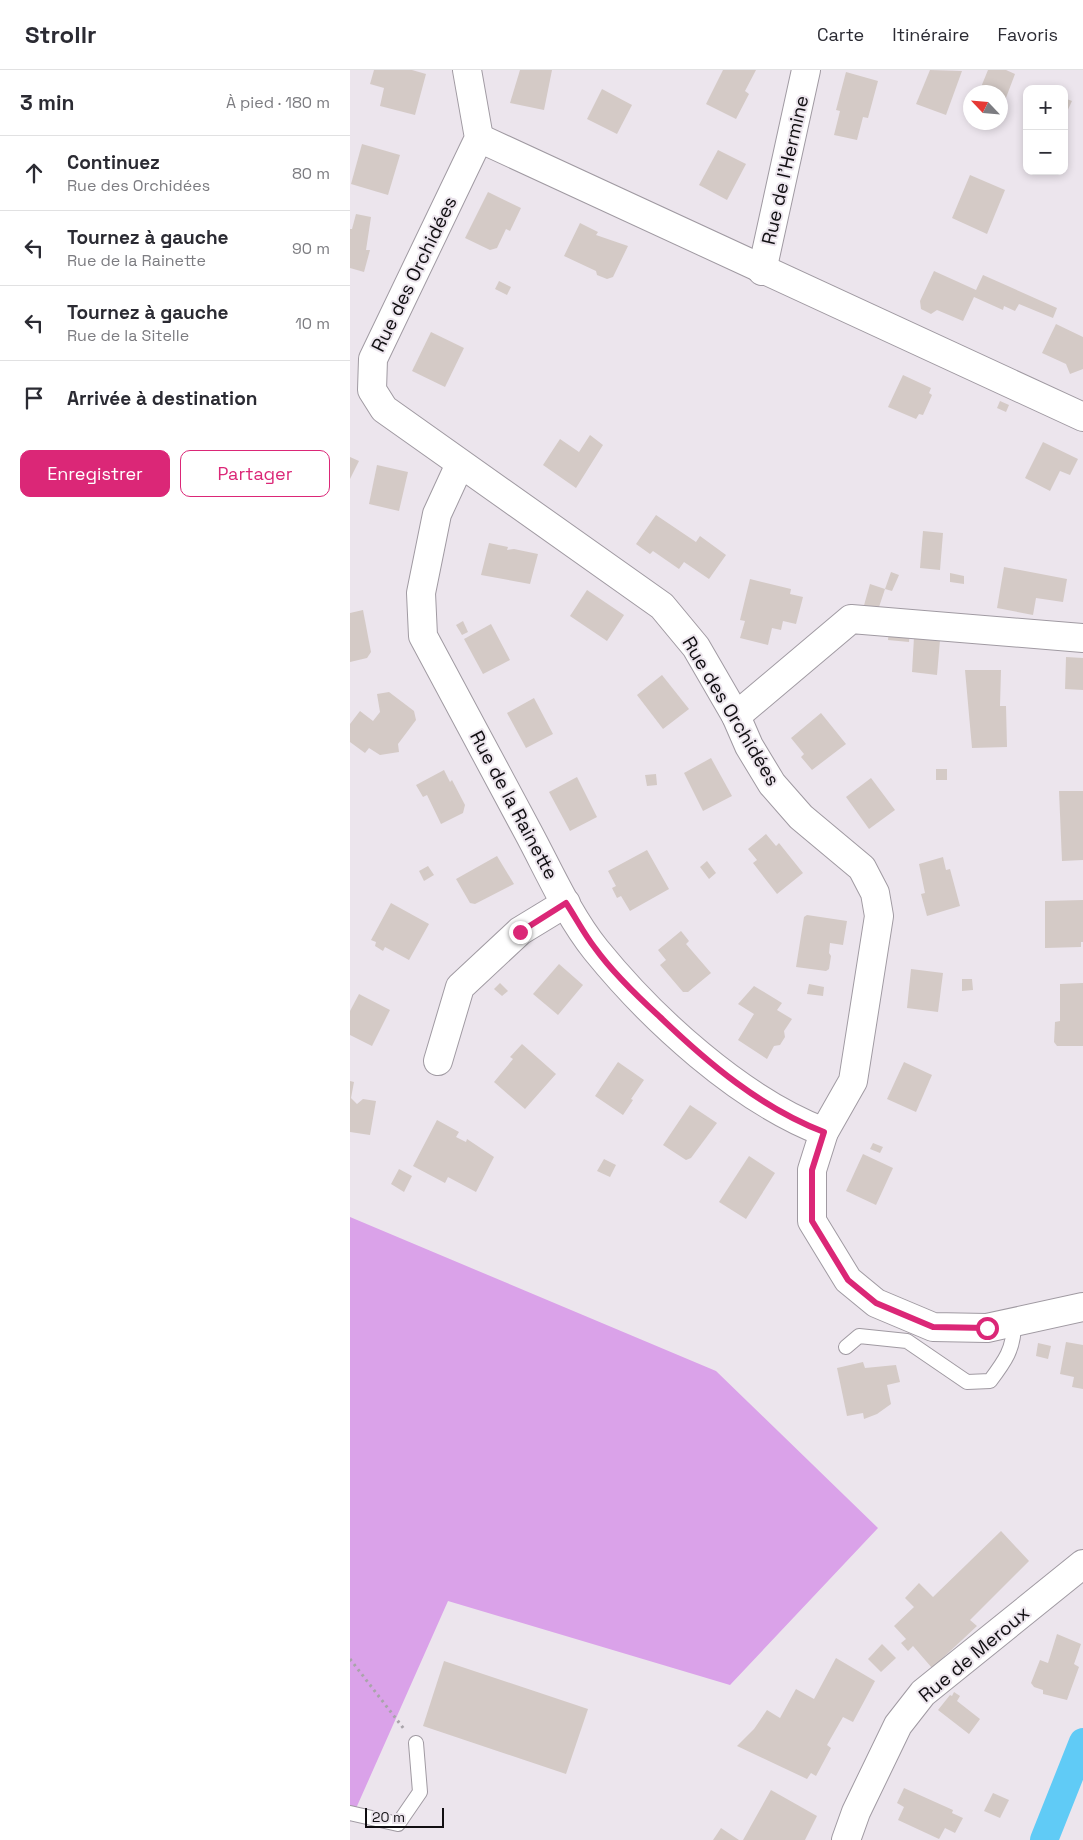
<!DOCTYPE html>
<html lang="fr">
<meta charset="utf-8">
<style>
body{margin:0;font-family:"Space Grotesk",sans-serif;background:#f7f7f7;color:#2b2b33}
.controls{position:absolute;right:15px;top:15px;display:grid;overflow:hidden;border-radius:10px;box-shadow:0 2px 8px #0003}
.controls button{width:45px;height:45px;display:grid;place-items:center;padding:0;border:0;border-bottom:1px solid #e1e1e2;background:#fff;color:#2b2b33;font:25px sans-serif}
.compass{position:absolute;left:613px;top:15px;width:45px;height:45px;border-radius:50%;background:#fff;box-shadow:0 2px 8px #0003;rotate:296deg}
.scale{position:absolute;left:15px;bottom:12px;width:79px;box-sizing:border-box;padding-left:5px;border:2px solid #110f12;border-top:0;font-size:14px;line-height:18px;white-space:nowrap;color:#110f12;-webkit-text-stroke:4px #ece5ed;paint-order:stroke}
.stop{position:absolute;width:15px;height:15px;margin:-11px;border:4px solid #db2777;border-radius:50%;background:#fff}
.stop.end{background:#db2777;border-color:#fff;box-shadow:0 1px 5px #0008}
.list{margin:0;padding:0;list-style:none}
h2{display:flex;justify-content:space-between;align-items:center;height:65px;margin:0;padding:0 20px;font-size:21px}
h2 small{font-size:16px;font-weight:400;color:#7c7c81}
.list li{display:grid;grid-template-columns:32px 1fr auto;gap:15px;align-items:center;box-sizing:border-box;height:75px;padding:0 20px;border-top:1px solid #e1e1e2}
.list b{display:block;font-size:19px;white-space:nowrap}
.list p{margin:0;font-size:16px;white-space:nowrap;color:#7c7c81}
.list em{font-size:16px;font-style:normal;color:#7c7c81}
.actions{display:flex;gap:10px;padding:15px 20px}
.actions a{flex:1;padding:11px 0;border:1px solid #db2777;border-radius:10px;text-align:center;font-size:18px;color:#db2777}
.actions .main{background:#db2777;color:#fff}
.icon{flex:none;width:28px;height:28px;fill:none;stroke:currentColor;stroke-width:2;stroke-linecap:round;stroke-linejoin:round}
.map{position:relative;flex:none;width:733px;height:1770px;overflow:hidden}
header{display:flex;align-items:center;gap:30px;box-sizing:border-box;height:70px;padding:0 25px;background:#fff;border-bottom:1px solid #e1e1e2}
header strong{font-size:24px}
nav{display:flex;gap:28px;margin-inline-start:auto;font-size:18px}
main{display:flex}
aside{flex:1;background:#fff}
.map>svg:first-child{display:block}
</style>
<header>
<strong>Strollr</strong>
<nav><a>Carte</a><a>Itinéraire</a><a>Favoris</a></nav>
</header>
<main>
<aside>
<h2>3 min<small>À pied · 180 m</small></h2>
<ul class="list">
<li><svg class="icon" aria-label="ahead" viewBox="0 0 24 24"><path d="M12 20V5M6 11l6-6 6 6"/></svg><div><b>Continuez</b><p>Rue des Orchidées</p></div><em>80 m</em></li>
<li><svg class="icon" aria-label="left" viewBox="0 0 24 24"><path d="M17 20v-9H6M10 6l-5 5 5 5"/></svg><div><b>Tournez à gauche</b><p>Rue de la Rainette</p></div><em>90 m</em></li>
<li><svg class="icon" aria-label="left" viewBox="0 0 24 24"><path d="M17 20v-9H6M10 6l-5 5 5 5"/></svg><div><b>Tournez à gauche</b><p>Rue de la Sitelle</p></div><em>10 m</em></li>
<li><svg class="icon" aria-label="arrive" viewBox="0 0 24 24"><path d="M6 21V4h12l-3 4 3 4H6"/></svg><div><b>Arrivée à destination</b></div></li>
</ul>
<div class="actions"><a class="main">Enregistrer</a><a>Partager</a></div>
</aside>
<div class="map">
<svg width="733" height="1770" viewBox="0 0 733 1770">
<rect width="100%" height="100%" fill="#ece5ed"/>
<!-- forest -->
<path fill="#daa2e9" d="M0,1147L366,1301L528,1458L380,1615L98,1531L0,1752Z"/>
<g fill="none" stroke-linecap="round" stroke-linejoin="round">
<!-- canal -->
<path stroke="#60cbf6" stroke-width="28" d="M694,1770L733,1672"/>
</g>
<!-- building -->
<g fill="#d4cac6">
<path d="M24,0H62L76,4L65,45L30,36L34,18L20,14Z"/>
<path d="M170,0H202L194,40L160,33Z"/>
<path d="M373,0H406L395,21L399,24L386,49L356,34Z"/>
<path d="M580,0L612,1L596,45L566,34Z"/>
<path d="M638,0H656L665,4L654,33L650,31V22H629Z"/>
<path d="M496,2L528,11L518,48L513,47L507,70L484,65L490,41L486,40Z"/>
<path d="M252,19L282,35L267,64L237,49Z"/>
<path d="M714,28L722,31L714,48Z"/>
<path d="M12,74L50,85L38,125L1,114Z"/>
<path d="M368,80L396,94L377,130L349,115Z"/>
<path d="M620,105L655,120L637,164L602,148Z"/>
<path d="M138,122L171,138L160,161L156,159L147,178L140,180L115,168Z"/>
<path d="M6,144L21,147L16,180H20L14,202L0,198V159H2Z"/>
<path d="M230,153L248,162L246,165L278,176L263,207L257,209L247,205L246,201L214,186Z"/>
<path d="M584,201L626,220L633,205L707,238L703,248L669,234L665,241L654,236L653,240L624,227L613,251L587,240L581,244L571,239L570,231Z"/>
<path d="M149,211L161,217L157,225L145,219Z"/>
<path d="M706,254L733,267V299L720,304L716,294L692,283Z"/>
<path d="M81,262L114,278L95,317L62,301Z"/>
<path d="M553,305L581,318L579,323L582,325L573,345L569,344L566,349L538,337Z"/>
<path d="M650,331L659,335L656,342L647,338Z"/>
<path d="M240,365L253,375L226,418L193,395L210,369L229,382Z"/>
<path d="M693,372L728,389L720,405L710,401L700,421L675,408Z"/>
<path d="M0,387L9,391L0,409Z"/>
<path d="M27,395L58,402L49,441L19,434Z"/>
<path d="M306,445L346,472L350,466L376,485L359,509L334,492L329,499L303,481L300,484L286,474Z"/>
<path d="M573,461L593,463L590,500L570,498Z"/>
<path d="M139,473L158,477L157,480L164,479L188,484L180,514L131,505Z"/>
<path d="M654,497L717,509L713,532L686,528L683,545L647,538Z"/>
<path d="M541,502L549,505L542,521L535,519L527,543L513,539L520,514L535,519Z"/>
<path d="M600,503L614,506V514L600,512Z"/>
<path d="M400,509L441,519L440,524L453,527L446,554L433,551L431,560L422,558L418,575L390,568L395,551L390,550Z"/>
<path d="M237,520L274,545L257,571L220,546Z"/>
<path d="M13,540L21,582L17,588L0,592V543Z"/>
<path d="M113,551L118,562L112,565L106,555Z"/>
<path d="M141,554L160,590L133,604L114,569Z"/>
<path d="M539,560L560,561L559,572L538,570Z"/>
<path d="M564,567L590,570L587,605L562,602Z"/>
<path d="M716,587L733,588V620L715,619Z"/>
<path d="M615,600H651L650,636H656L657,677L622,678Z"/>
<path d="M312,605L339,639L313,659L287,625Z"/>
<path d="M39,622L64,641L66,650L48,674L49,682L30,685L19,678L15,683L0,672V654L10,641L23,651L30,642L27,624Z"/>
<path d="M184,628L203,664L176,678L157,643Z"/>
<path d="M471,643L496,674L462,700L451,687L454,684L441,668Z"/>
<path d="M361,688L382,726L353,741L334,703Z"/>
<rect x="586" y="699" width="11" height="11"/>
<path d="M94,700L100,712L102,710L115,735L113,743L91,754L77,725L73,727L66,715Z"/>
<path d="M306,704L307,715L297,716L295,705Z"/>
<path d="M227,707L247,747L220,761L199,722Z"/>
<path d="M521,708L545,740L519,759L496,727Z"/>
<path d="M709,721H733V790L712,791Z"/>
<path d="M416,764L426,776L429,773L453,803L427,824L403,793L407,790L398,779Z"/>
<path d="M297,780L319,819L280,841L271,826L267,828L262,818L266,816L258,801Z"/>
<path d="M147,786L164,814L125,834L120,833L106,809Z"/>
<path d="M593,787L596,800L600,799L610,836L577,846L571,824L575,823L569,794Z"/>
<path d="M357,791L366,803L359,809L350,797Z"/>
<path d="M78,796L84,805L74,811L69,801Z"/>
<path d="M733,830V872H731V877L695,878V831Z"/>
<path d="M41,833L79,854L59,890L35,877L33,881L25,876L26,872L21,870Z"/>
<path d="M457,845L497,851L493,875L480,873L479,883L481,886L479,899L476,901L446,897L454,847Z"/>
<path d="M331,861L339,871L336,874L361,903L338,922H333L310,895L316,890L308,880Z"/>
<path d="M209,894L233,915L208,945L183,924Z"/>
<path d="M561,899L593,903L588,942L557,938Z"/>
<path d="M612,909H622L623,920L612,921Z"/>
<path d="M150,913L158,921L152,926L144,919Z"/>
<path d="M733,913V976H707L704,972L705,952L710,951V914Z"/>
<path d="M459,914L474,917L473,926L457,924Z"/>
<path d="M404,916L432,933L427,940L442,949L434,961L435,967L430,975L424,976L417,989L388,970L404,944L388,934Z"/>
<path d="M9,924L40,940L22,976L0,965V941Z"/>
<path d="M172,974L206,1004L175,1039L144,1012L163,989L160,987Z"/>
<path d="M268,992L294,1010L281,1029L283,1030L273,1045L245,1026Z"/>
<path d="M554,992L582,1005L566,1042L537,1029Z"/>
<path d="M0,1011L4,1012L1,1028L7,1034L13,1029L26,1031L20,1065L0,1062Z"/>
<path d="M340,1035L367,1053L341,1088L336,1090L313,1075Z"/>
<path d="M87,1050L109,1062L106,1067L116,1072L117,1069L144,1087L126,1122L98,1107L95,1113L63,1096Z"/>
<path d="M523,1073L533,1077L530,1083L520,1079Z"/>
<path d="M513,1084L543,1098L526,1135L496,1121Z"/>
<path d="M399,1086L425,1103L396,1149L369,1132Z"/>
<path d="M254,1089L266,1095L260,1107L247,1101Z"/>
<path d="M49,1099L62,1106L54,1122L41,1114Z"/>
<path d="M716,1272L733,1275V1319L722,1317L724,1307L710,1304Z"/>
<path d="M688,1273L701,1276L698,1289L686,1286Z"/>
<path d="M513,1292L515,1298L546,1295L550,1312L537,1315L541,1334L527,1344L514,1349L513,1343L497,1346L487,1298Z"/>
<path d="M651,1461L679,1491L620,1550L627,1556L582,1598L563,1576L558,1581L551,1573L556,1569L544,1556L564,1537L555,1528L569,1513L583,1527Z"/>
<path d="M707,1564L731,1574L724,1594L729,1597L717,1630L693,1624V1620L684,1617L681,1613L690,1590L698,1593Z"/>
<path d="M532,1574L546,1588L531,1602L518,1589Z"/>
<path d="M486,1588L525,1611L503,1652L493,1647L477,1675L481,1678L466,1706L461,1703L457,1709L387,1676L404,1659L417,1640L430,1648L446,1619L464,1629Z"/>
<path d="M94,1591L238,1639L216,1704L73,1656Z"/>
<path d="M604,1622L610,1626L607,1631L630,1649L619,1664L588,1640L600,1625L602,1626Z"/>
<path d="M554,1718L603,1740L602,1743L613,1748L605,1763L595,1758L589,1769L548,1750L554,1737L547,1733Z"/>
<path d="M421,1720L467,1746L455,1770H393Z"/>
<path d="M643,1723L659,1730L650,1748L634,1741Z"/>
<path d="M371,1758L389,1770H363Z"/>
</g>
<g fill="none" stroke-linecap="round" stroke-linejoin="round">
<!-- service casing -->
<g stroke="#a09aa2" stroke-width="16">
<g id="service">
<path d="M496,1277L509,1266L557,1271L617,1312L640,1311C655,1291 664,1279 664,1253"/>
<path d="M0,1743L48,1754L70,1722L66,1673"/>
</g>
</g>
<!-- minor casing -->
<g stroke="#a09aa2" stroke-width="30">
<g id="minor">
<path d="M117,0L129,68L23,289L22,320L34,339L312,536L346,577L386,646L399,676L422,714L451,747L512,798L525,823L529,846L503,1011L474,1062L462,1100V1151L498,1210L526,1233L583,1257L637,1258L733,1237"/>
<path d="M129,68L733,347"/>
<path d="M412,201L456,0"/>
<path d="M110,394L87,444L71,523L73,566C108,631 143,697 178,762C199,801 218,845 246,880C302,949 390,1030 474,1062"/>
<path d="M386,646L501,549L733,568"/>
<path d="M88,991L110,917L170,861L216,833"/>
<path d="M496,1770L506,1742L548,1655L573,1623L733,1494"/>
</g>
</g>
<!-- path -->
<path stroke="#a9a4aa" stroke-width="3" stroke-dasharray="2.5 4" stroke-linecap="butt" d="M0,1589L54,1659"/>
<!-- service -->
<use href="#service" stroke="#fff" stroke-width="14"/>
<!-- minor -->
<use href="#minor" stroke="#fff" stroke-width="28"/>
</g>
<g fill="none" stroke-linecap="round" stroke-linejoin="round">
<!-- route -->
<path stroke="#db2777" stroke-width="6" d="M170,862L216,833C226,848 234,864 245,878C263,903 287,926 310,947C358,993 411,1038 474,1062L462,1100V1151L498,1210L526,1233L583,1257L637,1258"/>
</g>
<g text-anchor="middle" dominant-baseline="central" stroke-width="4" stroke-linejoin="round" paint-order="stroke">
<!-- street labels -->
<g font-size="19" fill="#110f12" stroke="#ece5ed">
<text transform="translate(435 100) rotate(-77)">Rue de l'Hermine</text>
<text transform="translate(64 204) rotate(-64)">Rue des Orchidées</text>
<text transform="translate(381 641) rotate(59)">Rue des Orchidées</text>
<text transform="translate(164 735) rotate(62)">Rue de la Rainette</text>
<text transform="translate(624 1584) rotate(-40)">Rue de Meroux</text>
</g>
</g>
</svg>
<div class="controls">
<button>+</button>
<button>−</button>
</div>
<svg class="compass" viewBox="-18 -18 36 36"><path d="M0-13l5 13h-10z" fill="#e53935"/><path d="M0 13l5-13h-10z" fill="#7c7c81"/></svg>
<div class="scale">20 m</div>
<div class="stop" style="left:637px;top:1258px"></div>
<div class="stop end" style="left:170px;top:862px"></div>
</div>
</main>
